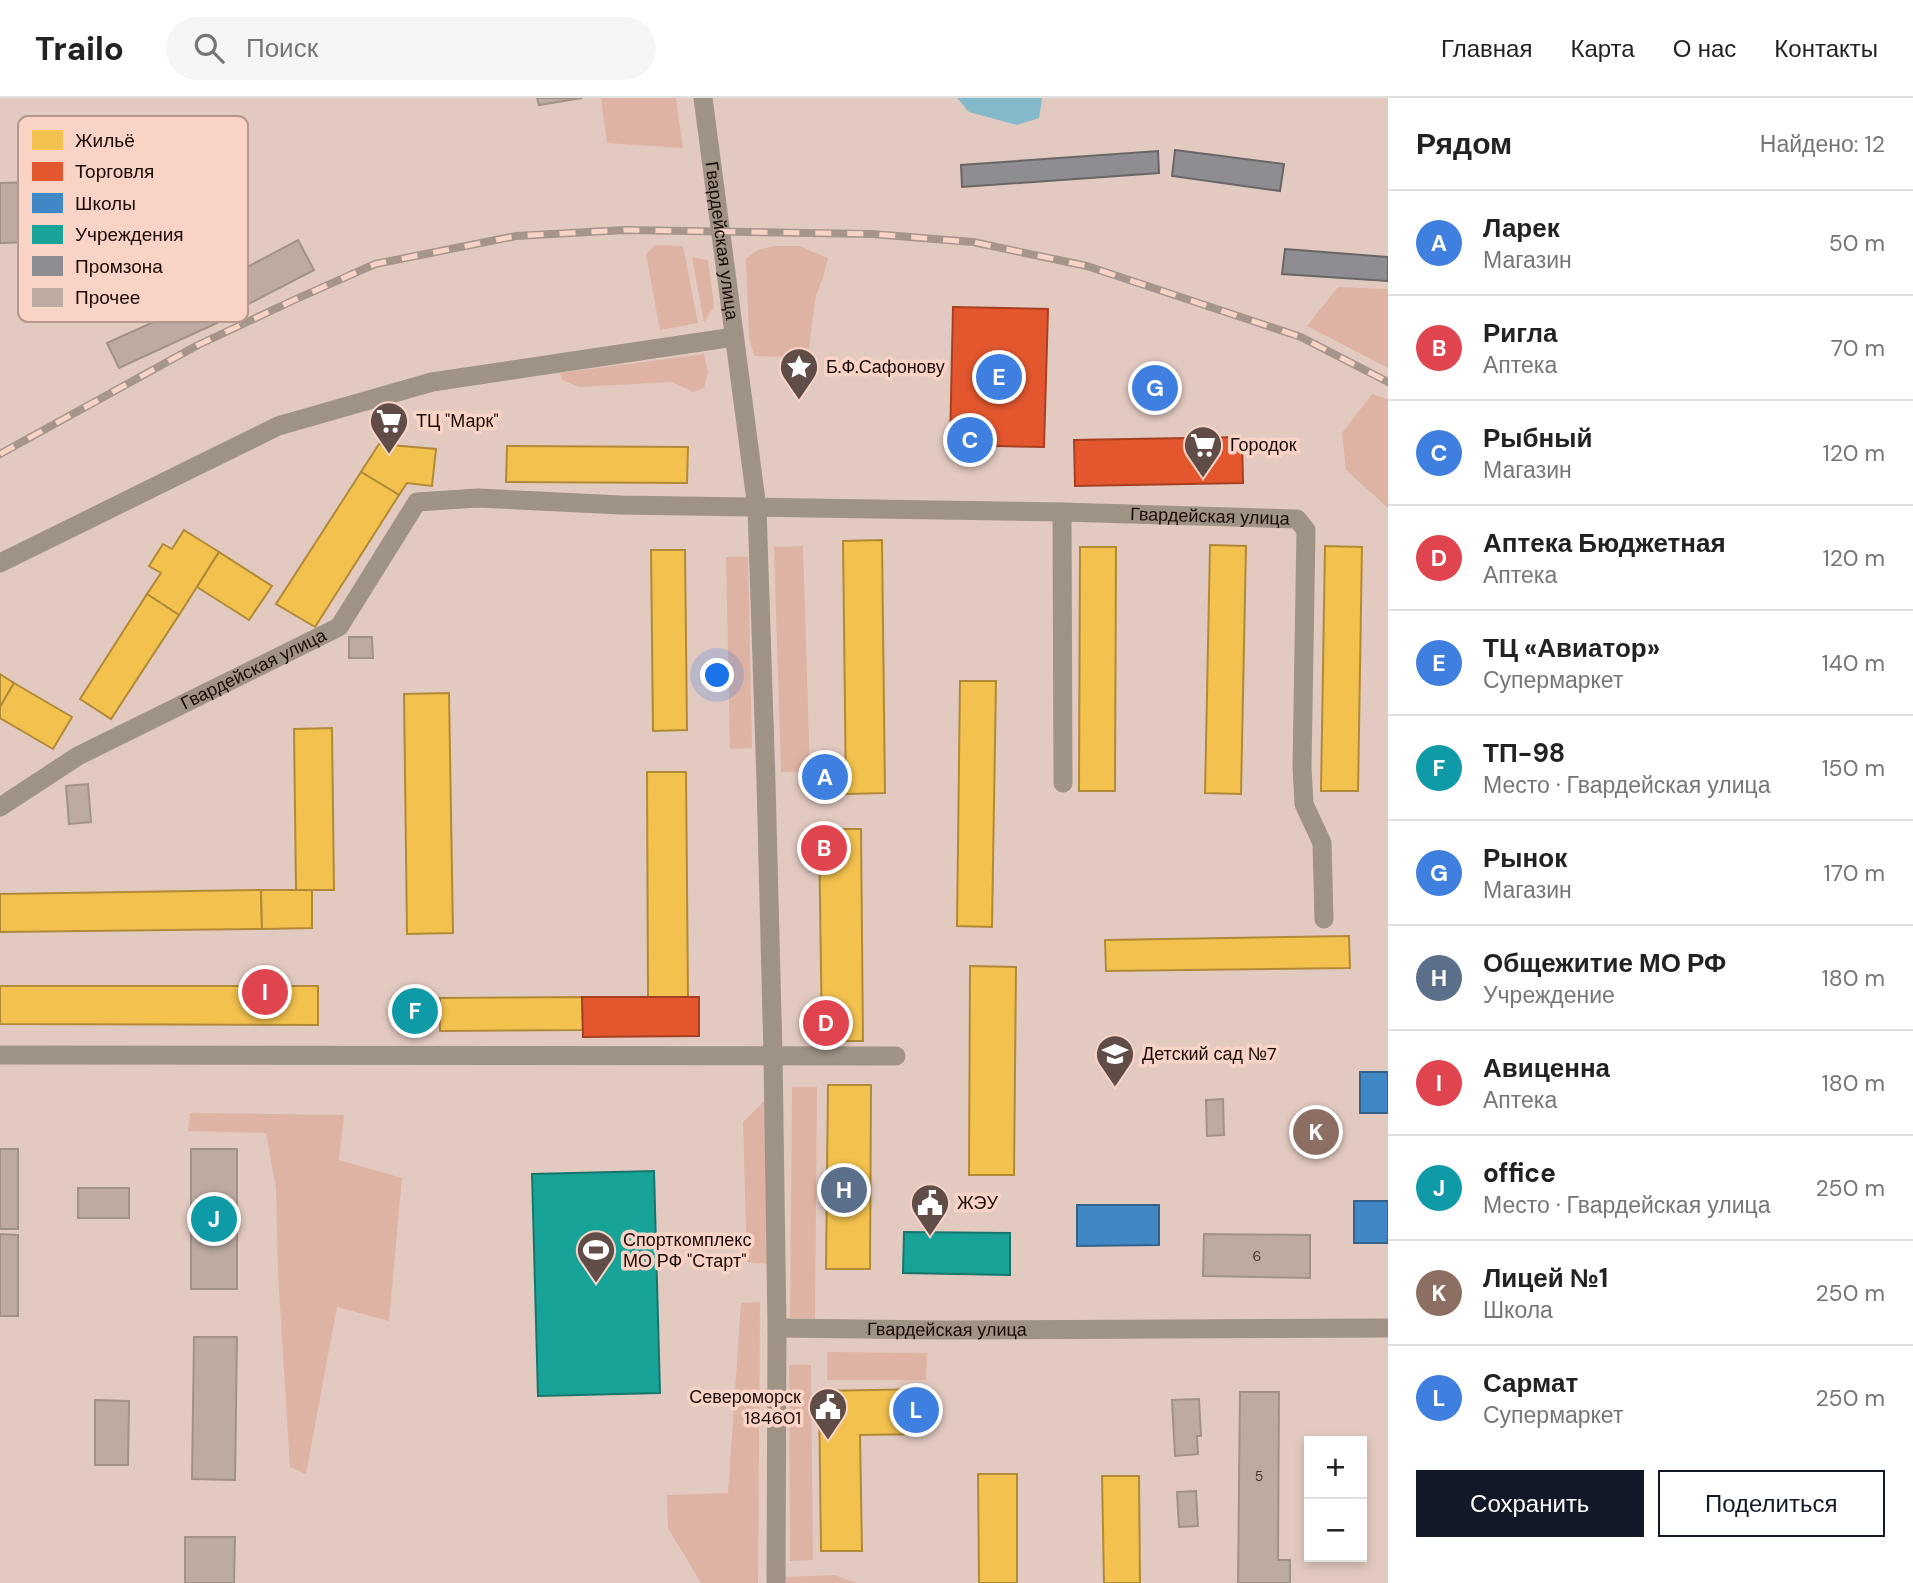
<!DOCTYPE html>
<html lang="ru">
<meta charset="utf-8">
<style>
body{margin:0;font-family:"DM Sans",sans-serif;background:#f6f6f6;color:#222}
.controls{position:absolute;right:21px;bottom:21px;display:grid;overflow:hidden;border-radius:0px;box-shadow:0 4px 10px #0003}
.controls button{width:63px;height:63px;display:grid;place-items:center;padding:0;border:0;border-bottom:2px solid #e0e0e0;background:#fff;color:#222;font:35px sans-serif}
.you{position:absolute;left:718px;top:578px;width:24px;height:24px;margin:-18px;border:5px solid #fff;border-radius:50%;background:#1a73e8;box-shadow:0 0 0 10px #1a73e833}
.badge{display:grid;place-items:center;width:46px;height:46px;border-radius:50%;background:#111827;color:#fff;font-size:23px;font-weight:700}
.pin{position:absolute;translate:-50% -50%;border:4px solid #fff;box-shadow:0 2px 7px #0006}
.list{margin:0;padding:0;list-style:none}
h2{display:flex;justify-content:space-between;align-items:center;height:91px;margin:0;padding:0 28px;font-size:30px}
h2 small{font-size:23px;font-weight:400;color:#767676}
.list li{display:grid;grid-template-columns:46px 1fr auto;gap:21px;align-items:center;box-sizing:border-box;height:105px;padding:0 28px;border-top:2px solid #e0e0e0}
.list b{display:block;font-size:26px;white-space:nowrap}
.list p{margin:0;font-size:23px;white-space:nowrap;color:#767676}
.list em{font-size:23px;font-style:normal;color:#767676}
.actions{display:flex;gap:14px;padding:21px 28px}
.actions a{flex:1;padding:16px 0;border:2px solid #111827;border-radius:0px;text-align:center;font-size:24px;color:#111827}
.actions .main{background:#111827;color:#fff}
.icon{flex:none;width:38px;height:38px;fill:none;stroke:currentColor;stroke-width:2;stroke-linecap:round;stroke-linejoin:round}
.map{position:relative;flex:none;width:1388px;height:1485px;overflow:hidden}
header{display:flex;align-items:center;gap:42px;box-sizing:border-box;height:98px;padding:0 35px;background:#fff;border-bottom:2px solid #e0e0e0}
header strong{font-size:33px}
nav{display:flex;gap:38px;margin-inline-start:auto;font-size:24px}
.search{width:490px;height:63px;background:#f6f6f6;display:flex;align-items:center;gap:18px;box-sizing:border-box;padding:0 24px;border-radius:38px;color:#767676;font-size:26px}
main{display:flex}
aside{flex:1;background:#fff}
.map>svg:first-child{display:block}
</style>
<header>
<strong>Trailo</strong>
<div class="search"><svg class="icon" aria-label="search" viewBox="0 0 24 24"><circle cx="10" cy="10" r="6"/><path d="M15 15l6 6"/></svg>Поиск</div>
<nav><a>Главная</a><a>Карта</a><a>О нас</a><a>Контакты</a></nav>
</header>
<main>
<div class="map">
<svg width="1388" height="1485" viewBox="0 0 1388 1485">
<rect width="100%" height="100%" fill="#e3cac1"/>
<!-- green -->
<g fill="#dfb3a3">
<path d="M601,0H676L683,50L607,45Z"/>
<path d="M655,147L683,148L698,225L660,232L646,156Z"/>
<path d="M774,148H799L828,160L823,180L816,197L809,250L791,259L754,258L749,239L746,160L758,152Z"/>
<path d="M692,159L708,162L714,209L704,224Z"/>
<path d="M1338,189L1388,191V270L1307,228Z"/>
<path d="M704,256L708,274L704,290L693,294L672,284L579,289L562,282L560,275Z"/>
<path d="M1372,296L1388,301V410L1346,372L1342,335Z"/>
<path d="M803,448L810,674H781L774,449Z"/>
<path d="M726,459H748L752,650L730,651Z"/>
<path d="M792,989H817L815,1221L790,1220Z"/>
<path d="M765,1002L767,1166L747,1164L743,1024Z"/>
<path d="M190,1015L344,1017L339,1062L402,1080L389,1223L337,1209L306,1376L290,1369L278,1175L276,1090L266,1035L188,1033Z"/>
<path d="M760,1204L758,1485H701L668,1430L667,1397L728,1395L741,1205Z"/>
<path d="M827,1254L927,1255L926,1282H827Z"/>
<path d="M789,1267H811L813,1462L790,1463Z"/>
<path d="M834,1477L857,1485H785V1479Z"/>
</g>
<!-- water -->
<path fill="#84b9c9" d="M957,0H1041L1042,1L1039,20L1017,27L969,14Z"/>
<!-- homes -->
<g fill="#f2c14e" stroke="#b18a38" stroke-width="2">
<path d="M379,346L436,351L432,388L407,385L399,397L361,374Z"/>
<path d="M507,348L688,349L687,385L506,384Z"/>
<path d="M361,374L399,397L315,529L276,506Z"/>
<path d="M184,432L219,454L179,517L147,496L161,475L149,468L163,446L172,451Z"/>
<path d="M882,442L885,695L846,696L843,443Z"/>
<path d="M1210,447L1246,448L1241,696L1205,695Z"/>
<path d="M1325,448L1362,449L1358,693H1321Z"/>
<path d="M1080,449H1116L1115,693H1079Z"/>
<path d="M651,452H685L687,632L653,633Z"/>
<path d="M219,454L272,488L249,522L197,489Z"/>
<path d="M147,496L179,517L111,621L80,601Z"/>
<path d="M0,576L14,585L0,609Z"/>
<path d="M960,583H996L992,829L957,828Z"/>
<path d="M14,585L72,619L53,651L0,620V609Z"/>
<path d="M449,595L453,835L407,836L404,596Z"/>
<path d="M332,630L334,792H296L294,631Z"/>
<path d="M647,674H686L688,899H648Z"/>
<path d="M819,731H861L863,943H822Z"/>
<path d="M261,792L262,831L0,834V796Z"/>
<path d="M261,792H312V830L262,831Z"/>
<path d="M1349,838L1350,870L1106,873L1105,842Z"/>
<path d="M970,868L1016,869L1014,1077H969Z"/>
<path d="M0,888H318V927L0,926Z"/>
<path d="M582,899L583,932L440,933V900Z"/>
<path d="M828,987H871L870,1171H826Z"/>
<path d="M925,1291L926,1336L860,1337L862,1453H821L819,1293Z"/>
<path d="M978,1376H1017V1485H979Z"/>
<path d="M1102,1378H1139L1140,1485H1104Z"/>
</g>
<!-- shops -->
<g fill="#e4572e" stroke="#a74022" stroke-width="2">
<path d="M953,209L1048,211L1044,349L950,347Z"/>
<path d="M1242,339L1243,385L1075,388L1074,342Z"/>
<path d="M582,899H699V938L583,939Z"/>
</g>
<!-- schools -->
<g fill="#3f88c5" stroke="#34628b" stroke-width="2">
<rect x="1360" y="974" width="28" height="41"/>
<rect x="1354" y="1103" width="34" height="42"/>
<path d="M1077,1107H1159V1147L1077,1148Z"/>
</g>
<!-- public -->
<g fill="#17a398" stroke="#18756c" stroke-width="2">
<path d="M654,1073L660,1295L538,1298L532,1076Z"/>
<path d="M904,1134L1010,1135V1177L903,1175Z"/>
</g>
<!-- industry -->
<g fill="#8d8d92" stroke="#6a6668" stroke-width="2">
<path d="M1175,52L1284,66L1280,93L1172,78Z"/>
<path d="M1158,53L1159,75L962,89L961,67Z"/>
<path d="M1285,151L1388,159V183L1282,176Z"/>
</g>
<!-- building -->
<g fill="#bdaba2" stroke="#a29187" stroke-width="2">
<path d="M537,0H582L539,7Z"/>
<path d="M133,82L134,141L0,145V85Z"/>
<path d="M298,142L314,172L241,210L225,181Z"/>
<path d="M206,200L217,225L119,270L107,245Z"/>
<path d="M349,539H372L373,560H349Z"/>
<path d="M88,686L91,724L69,726L66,688Z"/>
<path d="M407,896H424L423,930L407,929Z"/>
<path d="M1223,1001L1224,1037L1207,1038L1206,1002Z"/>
<rect x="0" y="1051" width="18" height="80"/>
<rect x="191" y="1051" width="46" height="140"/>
<rect x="78" y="1090" width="51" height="30"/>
<path d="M0,1136L18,1137V1218H0Z"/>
<path d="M1204,1136L1310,1137V1180L1203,1178Z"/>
<path d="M194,1239H237L235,1382L192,1381Z"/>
<path d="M1240,1294H1279L1278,1462H1290V1485H1238Z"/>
<path d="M1199,1301L1201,1338H1197L1198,1356L1175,1358L1172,1302Z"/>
<path d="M95,1302L129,1303L128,1367H95Z"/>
<path d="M1196,1393L1198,1428L1179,1429L1177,1394Z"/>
<path d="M185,1439H235L234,1485H185Z"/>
</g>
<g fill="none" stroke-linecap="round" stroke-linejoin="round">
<!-- street -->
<g stroke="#9f9386" stroke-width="19">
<path id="s1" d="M703,0L757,410L766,684L773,957L777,1230L776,1485"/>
<path d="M1062,414L1063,685"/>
<path d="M0,465L278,328L432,284L734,239"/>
<path id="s2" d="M0,709L78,658L339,529L417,404L478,400L621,407L1062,414L1297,421L1306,432L1302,669L1304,706L1322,745L1324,821"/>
<path d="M0,957L896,958"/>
<path id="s3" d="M777,1230L943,1232L1388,1230"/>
</g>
<!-- rail casing -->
<g stroke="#a6958b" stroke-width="8">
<path id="rail" d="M0,356L198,247L294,202L375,166L516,138L625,132L872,136L973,144L1087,168L1301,239L1388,284"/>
</g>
<!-- rail -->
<use href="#rail" stroke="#f9d3c5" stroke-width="5" stroke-dasharray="16" stroke-linecap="butt"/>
</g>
<!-- icons -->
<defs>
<g id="sight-pin" transform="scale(2.0125)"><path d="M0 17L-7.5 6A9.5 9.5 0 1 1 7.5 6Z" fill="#604d47" stroke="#f9d3c5"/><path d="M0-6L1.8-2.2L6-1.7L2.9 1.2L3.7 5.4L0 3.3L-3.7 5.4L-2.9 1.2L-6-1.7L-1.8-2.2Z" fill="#fff"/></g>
<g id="supermarket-pin" transform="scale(2.0125)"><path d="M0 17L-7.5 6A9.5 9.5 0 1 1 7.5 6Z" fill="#604d47" stroke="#f9d3c5"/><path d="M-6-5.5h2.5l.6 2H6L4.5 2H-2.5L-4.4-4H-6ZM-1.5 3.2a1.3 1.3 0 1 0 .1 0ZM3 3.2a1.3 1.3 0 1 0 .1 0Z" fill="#fff"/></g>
<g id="school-pin" transform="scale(2.0125)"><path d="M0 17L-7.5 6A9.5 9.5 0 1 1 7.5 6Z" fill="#604d47" stroke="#f9d3c5"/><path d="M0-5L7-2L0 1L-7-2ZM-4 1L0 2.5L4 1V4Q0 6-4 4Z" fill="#fff"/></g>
<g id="civic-pin" transform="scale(2.0125)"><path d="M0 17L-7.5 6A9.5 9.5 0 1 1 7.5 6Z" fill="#604d47" stroke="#f9d3c5"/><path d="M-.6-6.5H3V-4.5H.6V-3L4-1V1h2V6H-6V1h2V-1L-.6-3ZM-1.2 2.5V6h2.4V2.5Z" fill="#fff"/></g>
<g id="stadium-pin" transform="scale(2.0125)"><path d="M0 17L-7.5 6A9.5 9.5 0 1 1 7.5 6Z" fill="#604d47" stroke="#f9d3c5"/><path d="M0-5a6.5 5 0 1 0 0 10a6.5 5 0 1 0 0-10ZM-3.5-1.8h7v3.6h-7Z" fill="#fff"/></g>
</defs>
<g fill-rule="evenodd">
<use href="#sight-pin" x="799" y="269"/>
<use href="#supermarket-pin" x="389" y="323"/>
<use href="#supermarket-pin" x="1203" y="347"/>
<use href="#school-pin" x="1115" y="956"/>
<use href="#civic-pin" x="930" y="1105"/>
<use href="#stadium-pin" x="596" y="1152"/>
<use href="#civic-pin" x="828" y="1309"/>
</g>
<g text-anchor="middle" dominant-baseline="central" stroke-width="7" stroke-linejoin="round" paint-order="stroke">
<!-- number labels -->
<g font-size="14" fill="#43322c">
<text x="1257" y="1158">6</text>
<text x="1259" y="1378">5</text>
</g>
<!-- street labels -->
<g font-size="18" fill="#1a0a05" stroke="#f9d3c5">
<text stroke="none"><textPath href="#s1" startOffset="144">Гвардейская улица</textPath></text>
<text stroke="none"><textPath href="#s2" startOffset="1325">Гвардейская улица</textPath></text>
<text stroke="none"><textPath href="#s2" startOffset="289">Гвардейская улица</textPath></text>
<text stroke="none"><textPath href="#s3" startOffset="170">Гвардейская улица</textPath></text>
</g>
<!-- poi labels -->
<g font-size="18" fill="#1a0a05" stroke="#f9d3c5" text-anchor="start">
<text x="826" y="269">Б.Ф.Сафонову</text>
<text x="416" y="323">ТЦ "Марк"</text>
<text x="1230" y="347">Городок</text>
<text x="1142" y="956">Детский сад №7</text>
<text x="957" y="1105">ЖЭУ</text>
<text x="623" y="1142">Спорткомплекс<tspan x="623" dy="21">МО РФ "Старт"</tspan></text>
<text x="801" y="1299" text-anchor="end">Североморск<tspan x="801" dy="21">184601</tspan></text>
</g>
</g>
<!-- legend -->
<rect x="18" y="18" width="230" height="206" rx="10" fill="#f9d3c5" stroke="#b6978b" stroke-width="2"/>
<rect x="32" y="32" width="31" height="20" fill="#f2c14e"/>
<rect x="32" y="64" width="31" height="19" fill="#e4572e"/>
<rect x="32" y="95" width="31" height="20" fill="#3f88c5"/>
<rect x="32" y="127" width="31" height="19" fill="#17a398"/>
<rect x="32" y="158" width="31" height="20" fill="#8d8d92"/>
<rect x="32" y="190" width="31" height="19" fill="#bdaba2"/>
<g font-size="19" fill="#1a0a05">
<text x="75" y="49">Жильё</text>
<text x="75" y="80">Торговля</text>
<text x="75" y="112">Школы</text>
<text x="75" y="143">Учреждения</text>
<text x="75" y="175">Промзона</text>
<text x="75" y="206">Прочее</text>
</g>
</svg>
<div class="controls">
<button>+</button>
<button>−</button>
</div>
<div class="you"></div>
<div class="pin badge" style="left:825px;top:679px;background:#3f7fe0">A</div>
<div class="pin badge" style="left:824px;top:750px;background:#e0444e">B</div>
<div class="pin badge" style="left:970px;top:342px;background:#3f7fe0">C</div>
<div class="pin badge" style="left:826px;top:925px;background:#e0444e">D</div>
<div class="pin badge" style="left:999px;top:279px;background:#3f7fe0">E</div>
<div class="pin badge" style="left:415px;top:913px;background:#0f9aa8">F</div>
<div class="pin badge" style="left:1155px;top:290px;background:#3f7fe0">G</div>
<div class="pin badge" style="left:844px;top:1092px;background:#5c6f8a">H</div>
<div class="pin badge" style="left:265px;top:894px;background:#e0444e">I</div>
<div class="pin badge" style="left:214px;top:1121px;background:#0f9aa8">J</div>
<div class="pin badge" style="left:1316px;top:1034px;background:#8d6e63">K</div>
<div class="pin badge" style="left:916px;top:1312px;background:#3f7fe0">L</div>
</div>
<aside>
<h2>Рядом<small>Найдено: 12</small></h2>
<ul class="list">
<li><span class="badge" style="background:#3f7fe0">A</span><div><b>Ларек</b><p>Магазин</p></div><em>50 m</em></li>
<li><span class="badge" style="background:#e0444e">B</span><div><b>Ригла</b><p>Аптека</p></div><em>70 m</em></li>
<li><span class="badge" style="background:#3f7fe0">C</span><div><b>Рыбный</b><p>Магазин</p></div><em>120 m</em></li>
<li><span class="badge" style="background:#e0444e">D</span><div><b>Аптека Бюджетная</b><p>Аптека</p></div><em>120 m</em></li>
<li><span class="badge" style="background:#3f7fe0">E</span><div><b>ТЦ «Авиатор»</b><p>Супермаркет</p></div><em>140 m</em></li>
<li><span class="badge" style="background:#0f9aa8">F</span><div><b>ТП-98</b><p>Место · Гвардейская улица</p></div><em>150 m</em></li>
<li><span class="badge" style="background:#3f7fe0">G</span><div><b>Рынок</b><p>Магазин</p></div><em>170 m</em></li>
<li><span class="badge" style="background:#5c6f8a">H</span><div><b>Общежитие МО РФ</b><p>Учреждение</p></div><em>180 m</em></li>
<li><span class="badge" style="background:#e0444e">I</span><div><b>Авиценна</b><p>Аптека</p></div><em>180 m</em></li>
<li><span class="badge" style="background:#0f9aa8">J</span><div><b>office</b><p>Место · Гвардейская улица</p></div><em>250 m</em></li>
<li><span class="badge" style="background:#8d6e63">K</span><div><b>Лицей №1</b><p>Школа</p></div><em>250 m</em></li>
<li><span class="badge" style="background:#3f7fe0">L</span><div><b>Сармат</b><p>Супермаркет</p></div><em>250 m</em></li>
</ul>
<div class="actions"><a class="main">Сохранить</a><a>Поделиться</a></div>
</aside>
</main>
